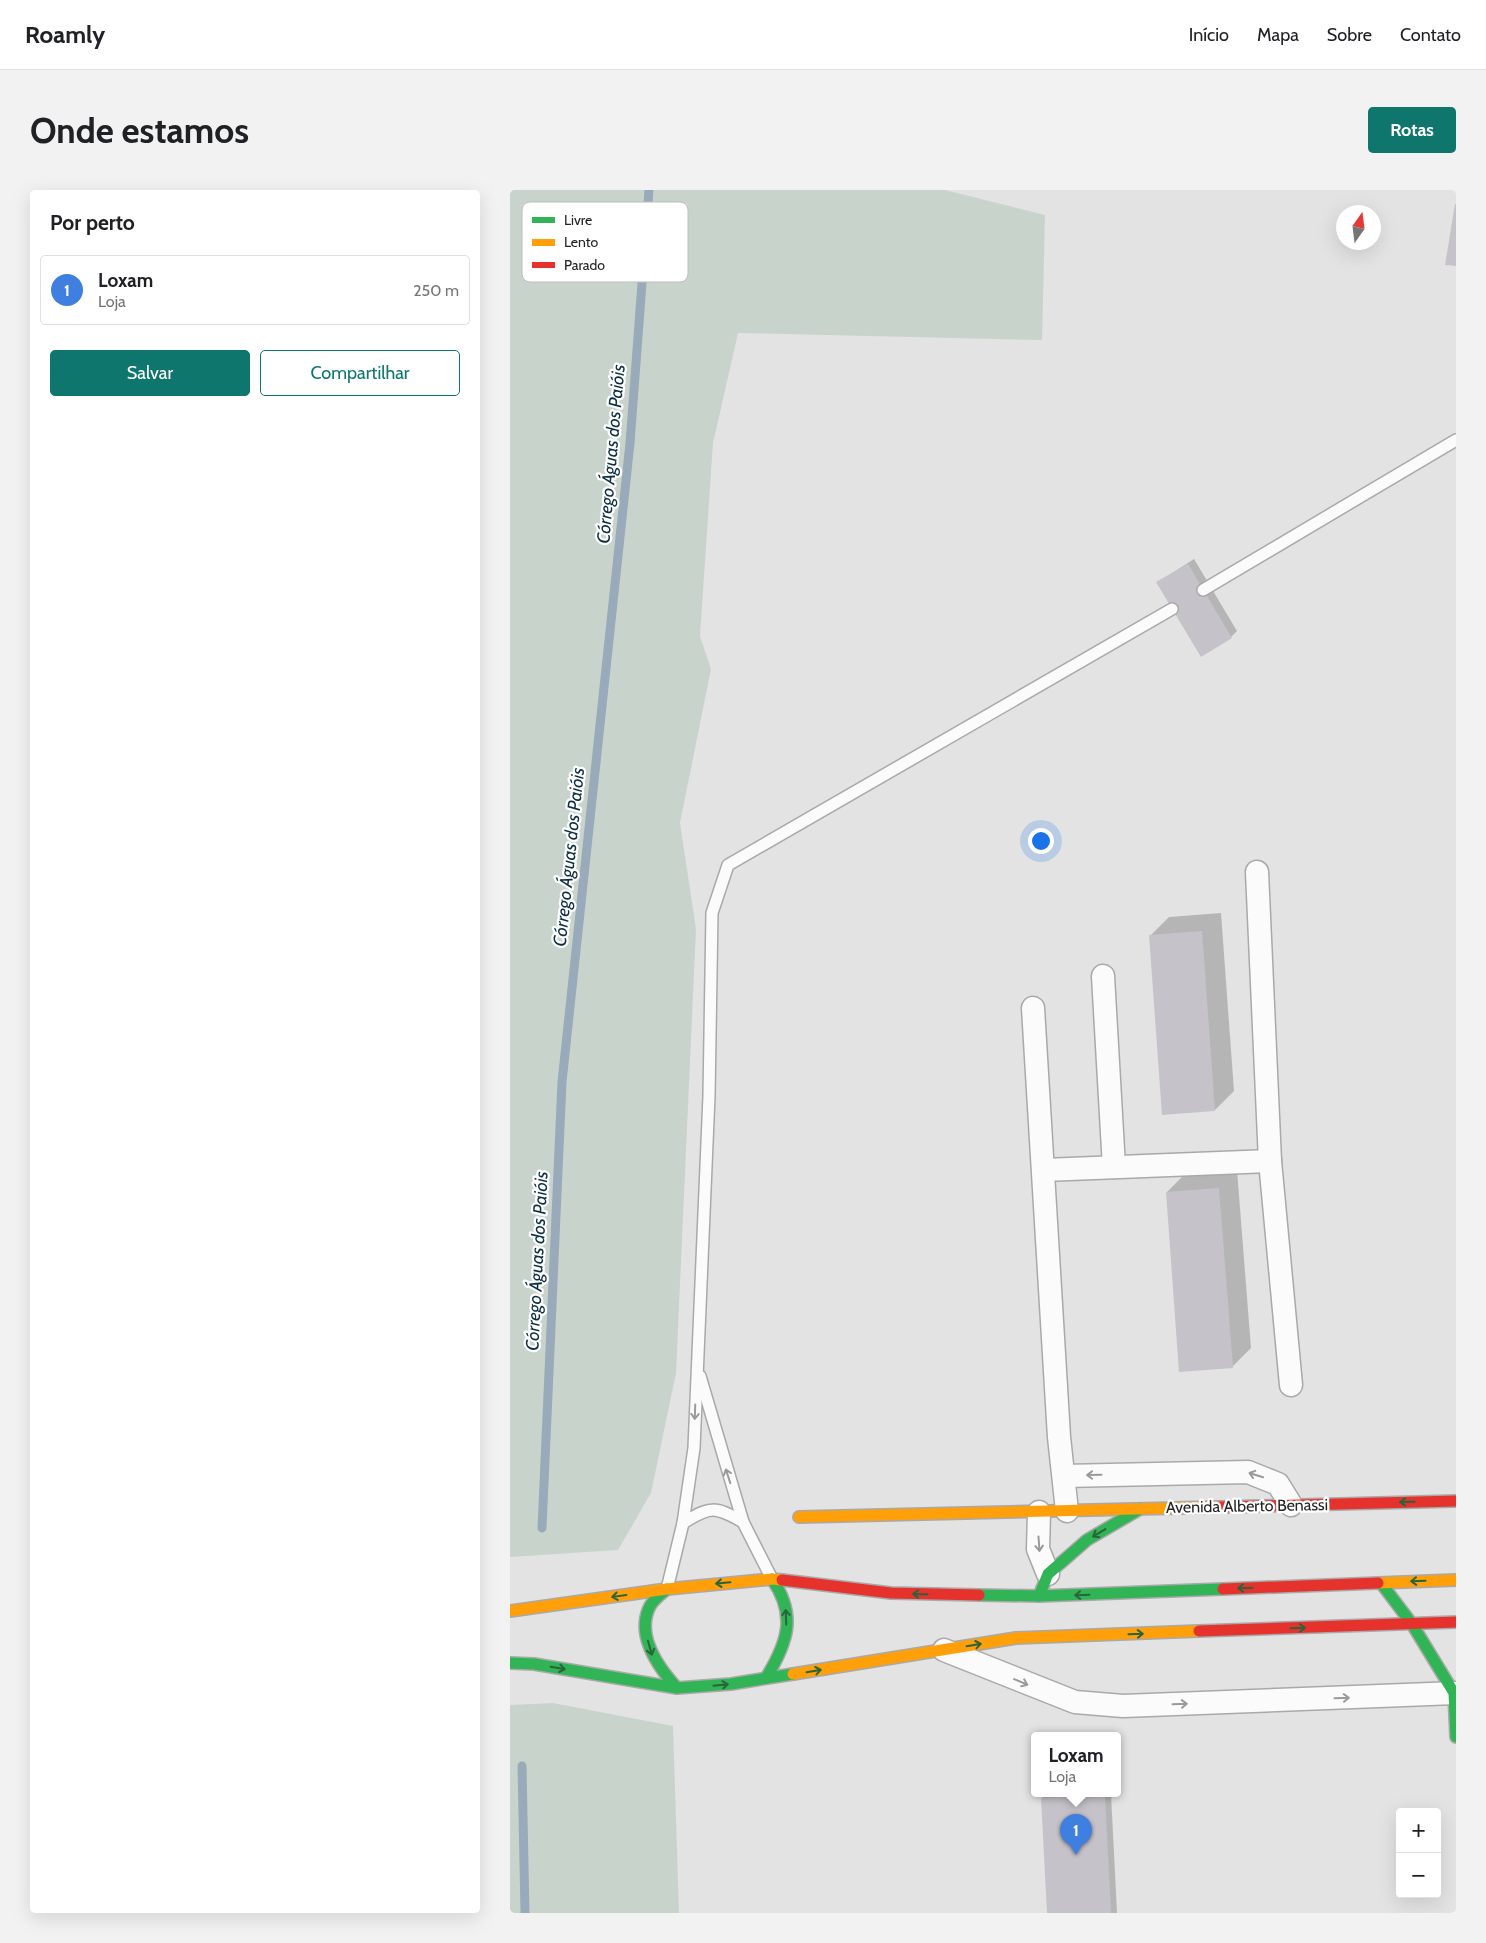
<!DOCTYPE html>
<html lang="pt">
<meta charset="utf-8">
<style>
body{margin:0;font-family:Cabin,sans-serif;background:#f2f2f2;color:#202124}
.controls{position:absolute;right:15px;bottom:15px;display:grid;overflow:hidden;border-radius:5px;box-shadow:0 5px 20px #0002}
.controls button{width:45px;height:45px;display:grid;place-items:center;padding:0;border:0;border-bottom:1px solid #e0e0e0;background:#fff;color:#202124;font:25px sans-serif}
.compass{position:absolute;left:826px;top:15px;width:45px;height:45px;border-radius:50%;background:#fff;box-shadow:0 5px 20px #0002;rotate:14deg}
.you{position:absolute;left:530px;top:650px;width:18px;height:18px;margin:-12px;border:4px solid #fff;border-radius:50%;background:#1a73e8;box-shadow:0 0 0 8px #1a73e833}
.badge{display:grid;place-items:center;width:32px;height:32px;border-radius:50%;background:#0f766e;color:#fff;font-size:16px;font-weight:700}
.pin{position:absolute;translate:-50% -41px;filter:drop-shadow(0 1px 2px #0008)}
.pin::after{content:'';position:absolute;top:26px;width:18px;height:15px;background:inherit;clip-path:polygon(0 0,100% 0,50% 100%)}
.popup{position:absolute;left:521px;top:1542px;width:90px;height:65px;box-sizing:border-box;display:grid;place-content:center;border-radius:5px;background:#fff;filter:drop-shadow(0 1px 4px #0005);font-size:16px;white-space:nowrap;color:#757577}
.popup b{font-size:19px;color:#202124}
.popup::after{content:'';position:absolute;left:50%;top:100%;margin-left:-10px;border:10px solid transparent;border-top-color:#fff}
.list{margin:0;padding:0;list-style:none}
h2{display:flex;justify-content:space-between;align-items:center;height:65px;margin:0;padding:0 20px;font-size:21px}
h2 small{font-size:16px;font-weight:400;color:#757577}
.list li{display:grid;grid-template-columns:32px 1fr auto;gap:15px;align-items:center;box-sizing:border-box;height:70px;margin:0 10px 10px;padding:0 10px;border:1px solid #e0e0e0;border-radius:5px}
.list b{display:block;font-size:19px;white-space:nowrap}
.list p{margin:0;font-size:16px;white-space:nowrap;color:#757577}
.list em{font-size:16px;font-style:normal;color:#757577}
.actions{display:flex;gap:10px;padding:15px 20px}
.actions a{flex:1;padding:11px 0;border:1px solid #0f766e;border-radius:5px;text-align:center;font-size:18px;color:#0f766e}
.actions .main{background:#0f766e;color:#fff}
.map{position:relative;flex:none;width:946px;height:1723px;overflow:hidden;border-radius:5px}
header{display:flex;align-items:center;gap:30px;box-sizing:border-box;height:70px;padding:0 25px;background:#fff;border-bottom:1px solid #e0e0e0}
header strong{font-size:24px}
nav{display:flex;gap:28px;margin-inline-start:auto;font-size:18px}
.intro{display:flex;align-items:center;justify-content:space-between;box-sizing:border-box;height:120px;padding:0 30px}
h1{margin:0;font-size:35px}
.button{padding:12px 22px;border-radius:5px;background:#0f766e;color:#fff;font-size:18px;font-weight:700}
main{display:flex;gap:30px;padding:0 30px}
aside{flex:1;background:#fff;border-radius:5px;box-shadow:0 5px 20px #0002}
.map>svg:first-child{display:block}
</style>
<header>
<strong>Roamly</strong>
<nav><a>Início</a><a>Mapa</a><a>Sobre</a><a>Contato</a></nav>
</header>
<div class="intro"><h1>Onde estamos</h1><a class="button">Rotas</a></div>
<main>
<aside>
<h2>Por perto<small></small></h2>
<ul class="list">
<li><span class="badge" style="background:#3f7fe0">1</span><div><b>Loxam</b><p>Loja</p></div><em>250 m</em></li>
</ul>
<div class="actions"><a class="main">Salvar</a><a>Compartilhar</a></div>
</aside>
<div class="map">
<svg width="946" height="1723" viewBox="0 0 946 1723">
<rect width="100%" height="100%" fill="#e3e3e4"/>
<!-- green -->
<g fill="#c8d4cb">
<path d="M0,0H435L535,25L532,150L228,143L203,253L190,446L201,479L170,633L186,739L166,1183L141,1303L108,1360L0,1367Z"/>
<path d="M43,1513L163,1536L169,1723H0V1515Z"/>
</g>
<!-- shadow -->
<g fill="#0003">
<path d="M684,369L727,441L721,447L648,392Z"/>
<path d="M711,723L724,901L705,920L640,746L659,727Z"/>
<path d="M727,980L741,1158L722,1177L657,1002L676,983Z"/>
<path d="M537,1604H601L607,1723H539L532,1608Z"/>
</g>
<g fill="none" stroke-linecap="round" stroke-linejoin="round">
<!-- stream -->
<g stroke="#99abba" stroke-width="9">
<path d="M32,1338L52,892L120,253L139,0"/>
<path d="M12,1576L15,1723"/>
</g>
</g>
<!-- building -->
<g fill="#c5c3c9">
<path d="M945,14H946V76L935,75Z"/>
<path d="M678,374L722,448L691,467L646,392Z"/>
<path d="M692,741L705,921L652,925L639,745Z"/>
<path d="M709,998L723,1178L669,1182L656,1002Z"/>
<path d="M595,1605L601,1723H537L531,1608Z"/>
</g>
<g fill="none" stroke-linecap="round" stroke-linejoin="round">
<!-- lane casing -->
<g stroke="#a9a9aa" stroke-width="14">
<g id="lane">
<path d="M693,400L946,250"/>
<path d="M190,1186L233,1332L262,1389"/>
<path d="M173,1333C200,1316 205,1316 233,1332"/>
<path d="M157,1399L173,1333L184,1258L199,906L202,723L218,675L662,419"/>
</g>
</g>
<!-- street casing -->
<g stroke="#a9a9aa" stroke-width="25">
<g id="street">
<path d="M747,682L760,971L781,1195"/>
<path d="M593,786L604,977"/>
<path d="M523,818L549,1247L557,1321"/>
<path d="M534,980L760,971"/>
<path d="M554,1286L738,1282L768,1294L781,1315"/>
<path d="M529,1322L528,1359L538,1384"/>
<path d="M434,1460L565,1512L613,1516L946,1503"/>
</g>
</g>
<!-- fast casing -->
<g stroke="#a9a9aa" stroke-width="14">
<g id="fast">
<path d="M871,1393L902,1434L944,1503L946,1547"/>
<path d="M157,1399C151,1404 144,1409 140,1416C125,1445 148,1477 167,1498"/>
<path d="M469,1405L529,1406L713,1399"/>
<path d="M529,1406L538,1384L577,1350L630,1319"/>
<path d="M0,1473L24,1474L167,1498L221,1494L283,1484"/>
<path d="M256,1488C278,1452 287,1425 262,1389"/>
</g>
</g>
<!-- slow casing -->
<g stroke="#a9a9aa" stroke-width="14">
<g id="slow">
<path d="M289,1327L710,1317"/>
<path d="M868,1393L946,1390"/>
<path d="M0,1421L157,1399L262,1389L272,1390"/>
<path d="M283,1484L506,1448L689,1441"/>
</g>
</g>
<!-- jam casing -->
<g stroke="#a9a9aa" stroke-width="14">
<g id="jam">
<path d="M710,1317L946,1311"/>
<path d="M272,1390L381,1403L469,1405"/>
<path d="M713,1399L868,1393"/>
<path d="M689,1441L946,1432"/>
</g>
</g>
<!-- lane -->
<use href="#lane" stroke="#fbfbfb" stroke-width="11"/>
<!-- street -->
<use href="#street" stroke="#fbfbfb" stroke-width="22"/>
<!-- fast -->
<use href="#fast" stroke="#30b455" stroke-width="11"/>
<!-- slow -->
<use href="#slow" stroke="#ff9f0a" stroke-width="11"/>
<!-- jam -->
<use href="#jam" stroke="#e5322d" stroke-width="11"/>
</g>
<!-- one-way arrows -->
<defs><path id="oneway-shaft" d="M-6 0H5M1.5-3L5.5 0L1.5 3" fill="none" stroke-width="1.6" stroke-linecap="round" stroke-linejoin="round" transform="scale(1.25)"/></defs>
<g stroke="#9a9a9a">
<use href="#oneway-shaft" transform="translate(185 1222) rotate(92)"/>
<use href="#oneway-shaft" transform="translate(584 1285) rotate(179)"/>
<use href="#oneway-shaft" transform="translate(746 1285) rotate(-163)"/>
<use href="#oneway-shaft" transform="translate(218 1286) rotate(-108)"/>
<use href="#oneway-shaft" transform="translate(529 1354) rotate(86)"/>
<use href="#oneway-shaft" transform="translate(511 1492) rotate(23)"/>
<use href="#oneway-shaft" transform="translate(832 1508) rotate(-2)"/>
<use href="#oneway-shaft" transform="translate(670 1514) rotate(-2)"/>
</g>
<g stroke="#29643a">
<use href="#oneway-shaft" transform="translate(897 1312) rotate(179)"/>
<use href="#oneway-shaft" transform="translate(589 1343) rotate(149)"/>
<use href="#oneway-shaft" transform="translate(908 1391) rotate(178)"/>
<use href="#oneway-shaft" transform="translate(213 1393) rotate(175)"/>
<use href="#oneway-shaft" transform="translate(735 1398) rotate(178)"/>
<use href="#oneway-shaft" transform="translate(410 1404) rotate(-179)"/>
<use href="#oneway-shaft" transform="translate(572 1405) rotate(178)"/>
<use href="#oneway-shaft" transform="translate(109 1406) rotate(172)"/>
<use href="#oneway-shaft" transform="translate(276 1427) rotate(-92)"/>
<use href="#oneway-shaft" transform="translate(788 1438) rotate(-2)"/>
<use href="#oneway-shaft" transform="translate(626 1444) rotate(-2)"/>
<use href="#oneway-shaft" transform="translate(464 1455) rotate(-9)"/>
<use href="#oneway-shaft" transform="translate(140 1458) rotate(74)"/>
<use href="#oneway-shaft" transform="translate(48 1478) rotate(9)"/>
<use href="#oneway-shaft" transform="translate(304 1481) rotate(-9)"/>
<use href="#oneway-shaft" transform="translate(211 1495) rotate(-6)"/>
</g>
<g text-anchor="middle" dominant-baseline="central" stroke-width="4.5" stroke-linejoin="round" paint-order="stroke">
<!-- street labels -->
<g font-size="16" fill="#232324" stroke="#fff">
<text transform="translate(737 1316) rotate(-1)">Avenida Alberto Benassi</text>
</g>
<!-- water labels -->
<g font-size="18" font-style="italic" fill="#0a2e45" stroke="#fff">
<text transform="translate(101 264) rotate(-85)">Córrego Águas dos Paióis</text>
<text transform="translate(59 667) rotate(-84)">Córrego Águas dos Paióis</text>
<text transform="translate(27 1071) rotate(-87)">Córrego Águas dos Paióis</text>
</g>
</g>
<!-- legend -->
<rect x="12" y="12" width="166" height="80" rx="8" fill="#fff" stroke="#bdbdbd" stroke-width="1"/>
<rect x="22" y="27" width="23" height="6" fill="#30b455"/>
<rect x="22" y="49" width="23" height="7" fill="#ff9f0a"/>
<rect x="22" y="72" width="23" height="6" fill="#e5322d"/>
<g font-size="14" fill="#232324">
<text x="54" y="35">Livre</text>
<text x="54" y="57">Lento</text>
<text x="54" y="80">Parado</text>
</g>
</svg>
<div class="controls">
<button>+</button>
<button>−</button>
</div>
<svg class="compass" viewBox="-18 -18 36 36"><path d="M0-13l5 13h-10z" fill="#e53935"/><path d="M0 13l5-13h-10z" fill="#757577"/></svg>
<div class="you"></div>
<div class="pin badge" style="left:566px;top:1665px;background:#3f7fe0">1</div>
<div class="popup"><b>Loxam</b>Loja</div>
</div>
</main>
